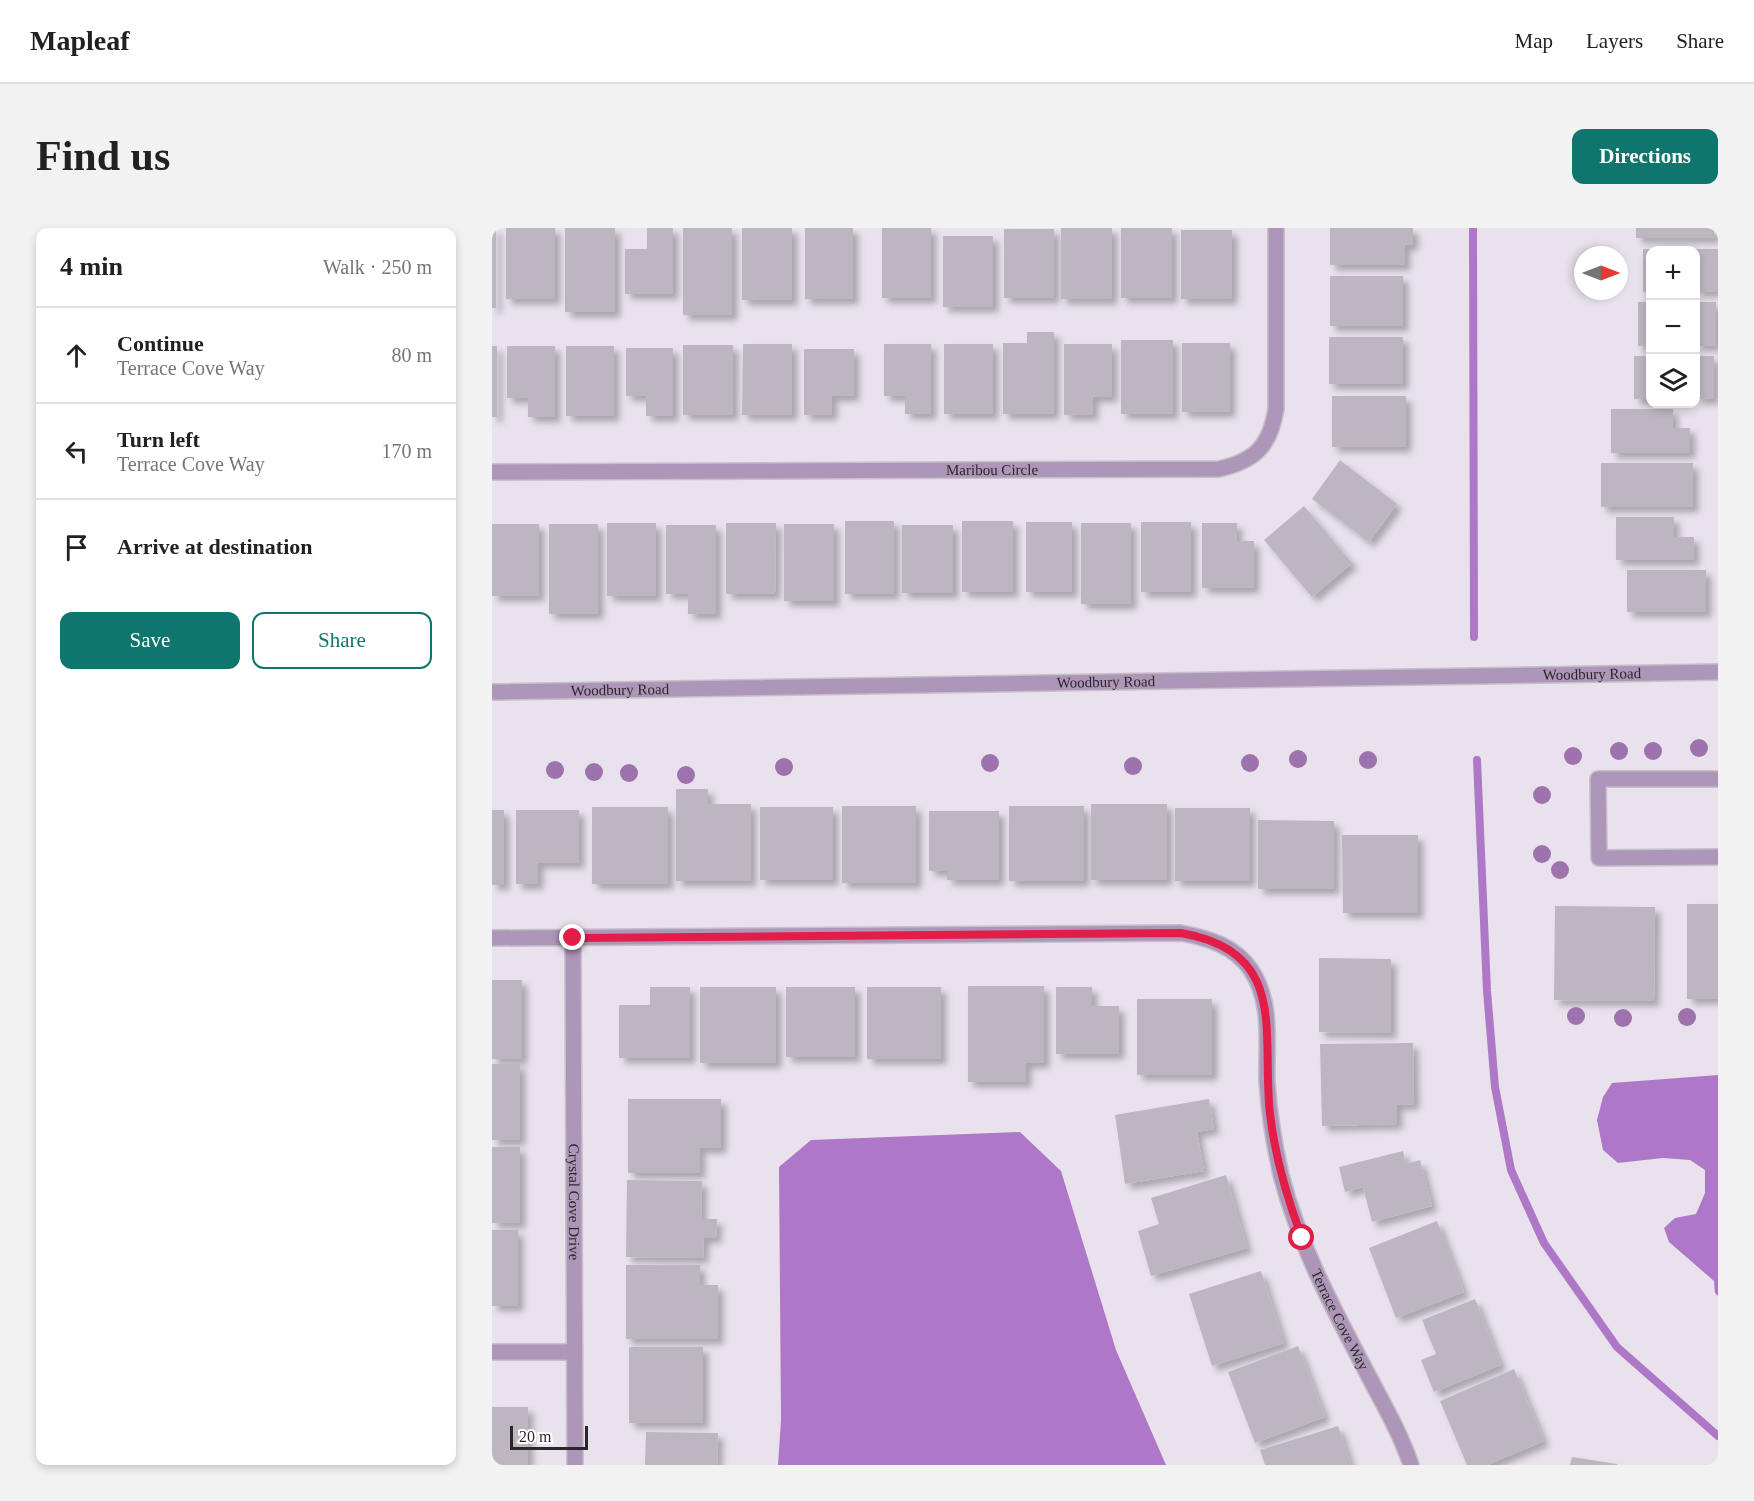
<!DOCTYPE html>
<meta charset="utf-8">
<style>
body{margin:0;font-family:Georgia,serif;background:#f2f2f2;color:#202124}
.controls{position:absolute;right:18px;top:18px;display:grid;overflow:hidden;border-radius:12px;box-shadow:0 3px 9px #0003}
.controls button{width:54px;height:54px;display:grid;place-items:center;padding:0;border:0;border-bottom:2px solid #e0e0e0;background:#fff;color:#202124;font:30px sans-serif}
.compass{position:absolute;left:1082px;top:18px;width:54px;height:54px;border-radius:50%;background:#fff;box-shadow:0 3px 9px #0003;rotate:90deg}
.scale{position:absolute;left:18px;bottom:15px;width:78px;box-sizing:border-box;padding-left:6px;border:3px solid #2a272b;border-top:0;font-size:16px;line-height:21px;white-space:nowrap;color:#2a272b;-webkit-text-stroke:4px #fff;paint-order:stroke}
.stop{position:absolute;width:18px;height:18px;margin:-14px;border:4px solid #e11d48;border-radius:50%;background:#fff}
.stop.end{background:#e11d48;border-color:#fff;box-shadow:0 2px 6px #0008}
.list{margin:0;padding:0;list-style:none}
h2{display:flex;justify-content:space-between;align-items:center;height:78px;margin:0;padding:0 24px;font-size:26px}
h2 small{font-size:20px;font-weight:400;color:#757577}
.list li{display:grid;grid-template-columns:39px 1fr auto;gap:18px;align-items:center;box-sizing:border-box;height:96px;padding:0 24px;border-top:2px solid #e0e0e0}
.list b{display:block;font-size:22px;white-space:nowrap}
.list p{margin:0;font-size:20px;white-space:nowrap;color:#757577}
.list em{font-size:20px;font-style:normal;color:#757577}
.actions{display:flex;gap:12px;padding:18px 24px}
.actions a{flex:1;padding:14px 0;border:2px solid #0f766e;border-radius:12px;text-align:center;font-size:21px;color:#0f766e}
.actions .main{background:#0f766e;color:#fff}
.icon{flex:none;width:33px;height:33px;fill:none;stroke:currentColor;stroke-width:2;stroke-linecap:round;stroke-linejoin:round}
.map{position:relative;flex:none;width:1226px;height:1237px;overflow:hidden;border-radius:12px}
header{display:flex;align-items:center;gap:36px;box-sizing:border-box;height:84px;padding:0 30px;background:#fff;border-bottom:2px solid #e0e0e0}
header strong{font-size:28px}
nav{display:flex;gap:33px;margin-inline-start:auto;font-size:21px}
.intro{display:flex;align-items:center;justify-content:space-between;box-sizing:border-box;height:144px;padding:0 36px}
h1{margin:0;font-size:42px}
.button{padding:15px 27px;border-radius:12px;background:#0f766e;color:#fff;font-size:21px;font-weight:700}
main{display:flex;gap:36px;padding:0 36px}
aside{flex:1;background:#fff;border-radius:12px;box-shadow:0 3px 9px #0003}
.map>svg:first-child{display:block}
</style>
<header>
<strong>Mapleaf</strong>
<nav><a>Map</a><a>Layers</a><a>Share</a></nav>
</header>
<div class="intro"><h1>Find us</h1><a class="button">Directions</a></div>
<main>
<aside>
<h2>4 min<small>Walk · 250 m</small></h2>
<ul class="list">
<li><svg class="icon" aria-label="ahead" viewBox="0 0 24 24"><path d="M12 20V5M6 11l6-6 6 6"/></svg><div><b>Continue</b><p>Terrace Cove Way</p></div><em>80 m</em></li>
<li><svg class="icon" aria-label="left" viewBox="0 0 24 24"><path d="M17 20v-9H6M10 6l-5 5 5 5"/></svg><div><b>Turn left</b><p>Terrace Cove Way</p></div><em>170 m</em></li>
<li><svg class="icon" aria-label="arrive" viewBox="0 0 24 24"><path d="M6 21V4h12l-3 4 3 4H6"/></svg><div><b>Arrive at destination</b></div></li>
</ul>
<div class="actions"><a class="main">Save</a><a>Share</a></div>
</aside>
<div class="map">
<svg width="1226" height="1237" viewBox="0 0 1226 1237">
<defs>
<filter id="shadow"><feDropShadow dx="5.5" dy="5.5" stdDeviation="3" flood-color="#0004"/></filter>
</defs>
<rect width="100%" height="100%" fill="#e9e2ed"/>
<!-- water -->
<g fill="#af77c7">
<path d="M1226,847V1068L1223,1065L1222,1053L1177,1014L1172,1000L1183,990L1204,986L1213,965V942L1198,932L1171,930L1126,935L1111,922L1105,892L1111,869L1120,855Z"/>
<path d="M528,904L569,943L624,1122L674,1237H286L289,1192L287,939L319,912Z"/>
</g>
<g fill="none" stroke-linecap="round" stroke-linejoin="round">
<!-- stream -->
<g stroke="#af77c7" stroke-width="8">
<path d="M981,0L982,409"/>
<path d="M985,532L995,763L1003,859L1019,942L1052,1015L1125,1119L1226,1208"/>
</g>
</g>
<!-- building -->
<g fill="#bdb6c1" filter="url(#shadow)">
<rect x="0" y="0" width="4" height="80"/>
<rect x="14" y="0" width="49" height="71"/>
<rect x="73" y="0" width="50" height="84"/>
<path d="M155,0H181V66H133V21H155Z"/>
<rect x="191" y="0" width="49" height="87"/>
<rect x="250" y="0" width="50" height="72"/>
<rect x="313" y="0" width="48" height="71"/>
<rect x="390" y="0" width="49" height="70"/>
<rect x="569" y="0" width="51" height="71"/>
<rect x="629" y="0" width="51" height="70"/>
<path d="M838,0H921V17H913V37H838Z"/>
<rect x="1144" y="0" width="78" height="10"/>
<rect x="512" y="1" width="50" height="69"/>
<rect x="689" y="2" width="51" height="69"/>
<rect x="451" y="8" width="50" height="71"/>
<rect x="1151" y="21" width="7" height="43"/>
<rect x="1204" y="21" width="22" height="43"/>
<rect x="838" y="48" width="73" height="50"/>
<rect x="1146" y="74" width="12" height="44"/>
<rect x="1204" y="74" width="20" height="44"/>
<path d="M535,104H562V186H511V115H535Z"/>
<rect x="837" y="109" width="74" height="47"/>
<rect x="629" y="112" width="52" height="74"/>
<rect x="690" y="115" width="48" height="69"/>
<path d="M251,116H300V187H250Z"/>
<path d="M392,116H439V186H413V168H392Z"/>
<rect x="452" y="116" width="49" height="70"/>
<path d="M572,116H620V169H601V187H572Z"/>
<rect x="191" y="117" width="50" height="70"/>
<rect x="0" y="118" width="5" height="71"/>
<path d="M15,118H63V189H36V170H15Z"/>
<rect x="74" y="118" width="48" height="70"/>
<path d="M134,120H181V188H154V168H134Z"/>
<path d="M312,121H362V168H340V187H312Z"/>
<rect x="1142" y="128" width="16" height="43"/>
<rect x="1204" y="128" width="18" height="43"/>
<rect x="840" y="168" width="74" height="51"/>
<path d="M1119,181H1181V200H1198V225H1119Z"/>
<path d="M848,232L905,276L877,314L820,271Z"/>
<rect x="1109" y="235" width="92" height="44"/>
<path d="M812,278L860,335L820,369L772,312Z"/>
<path d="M1124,289H1182V309H1202V332H1124Z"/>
<rect x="353" y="293" width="49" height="73"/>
<rect x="470" y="293" width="51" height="71"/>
<rect x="534" y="294" width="46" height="70"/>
<rect x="649" y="294" width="50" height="70"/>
<rect x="115" y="295" width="49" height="73"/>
<path d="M234,295H284L283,366H234Z"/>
<rect x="589" y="295" width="50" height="81"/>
<path d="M710,295H745V313H762V360H710Z"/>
<rect x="0" y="296" width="47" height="72"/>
<rect x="57" y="296" width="49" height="90"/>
<rect x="292" y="296" width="50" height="77"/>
<path d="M174,297H224V386H196V366H174Z"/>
<rect x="410" y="297" width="51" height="68"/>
<rect x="1135" y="342" width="79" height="42"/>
<path d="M184,561H216V576H259V653H184Z"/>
<rect x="599" y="576" width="76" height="76"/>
<rect x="350" y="578" width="74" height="77"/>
<rect x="517" y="578" width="75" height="75"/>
<rect x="100" y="579" width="76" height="77"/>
<rect x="268" y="579" width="73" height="73"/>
<rect x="683" y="580" width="75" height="73"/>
<rect x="0" y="582" width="12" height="75"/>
<path d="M24,582H87V635H46V656H24Z"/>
<path d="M437,583H507V652H455V643H437Z"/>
<path d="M766,592L842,593V661H766Z"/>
<path d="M850,607H926V685H851Z"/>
<rect x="1195" y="676" width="31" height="95"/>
<path d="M1063,678L1163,679L1162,773L1062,772Z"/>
<path d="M827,730L899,731V805L827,804Z"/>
<rect x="0" y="752" width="30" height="79"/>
<path d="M476,758H552V835H534V854H476Z"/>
<path d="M158,759H198V830H127V777H158Z"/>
<rect x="208" y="759" width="76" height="76"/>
<rect x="294" y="759" width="69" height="70"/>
<rect x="375" y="759" width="74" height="72"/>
<path d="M564,759H600V778H627V826H564Z"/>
<rect x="645" y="771" width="75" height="76"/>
<path d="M921,815L922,876L905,877V896L830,898L828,816Z"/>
<rect x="0" y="836" width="28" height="76"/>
<path d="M136,871H229V920H208V945H136Z"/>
<path d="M717,871L722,901L705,904L712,943L633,956L623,887Z"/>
<rect x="0" y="919" width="28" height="76"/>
<path d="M911,923L914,936L928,932L940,978L880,994L871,959L853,964L847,939Z"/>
<path d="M734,947L755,1020L659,1048L646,1003L667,996L659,970Z"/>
<path d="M135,952L210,953L209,991H225L224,1010H212L211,1030L134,1029Z"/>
<path d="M945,993L972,1064L904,1090L877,1020Z"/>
<rect x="0" y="1002" width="26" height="76"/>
<path d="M134,1037H208V1057H226V1111H134Z"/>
<path d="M769,1043L792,1115L720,1138L697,1066Z"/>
<path d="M983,1071L1009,1137L942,1164L929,1132L944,1126L930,1092Z"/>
<path d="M806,1118L833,1189L763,1215L736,1144Z"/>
<rect x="137" y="1119" width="74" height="76"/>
<path d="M1022,1141L1052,1213L995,1237H975L948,1173Z"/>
<rect x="0" y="1179" width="36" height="58"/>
<path d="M846,1198L859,1237H773L768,1222Z"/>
<path d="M154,1204L226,1205L225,1237H153Z"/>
<path d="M1080,1229L1125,1236V1237H1078Z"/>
</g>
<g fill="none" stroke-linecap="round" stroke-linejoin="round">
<!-- minor casing -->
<g stroke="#c7c0ca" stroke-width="18">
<g id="minor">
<path id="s1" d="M0,244L727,241C763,233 778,218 784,181V0"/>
<path id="s2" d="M0,464L1226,444"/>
<path d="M1226,551H1106L1107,630L1226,629"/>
<path id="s3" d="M0,710L689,705C716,710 743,718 759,742C781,775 774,816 775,853C777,885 782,916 789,947C807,1017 841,1080 874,1143C890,1174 908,1204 919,1237"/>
<path id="s4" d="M81,710L83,1237"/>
<path d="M0,1124H82"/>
</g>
</g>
<!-- minor -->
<use href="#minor" stroke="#ae96b9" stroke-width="15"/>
</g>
<!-- trees -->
<g fill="#9d72ad">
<circle cx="1207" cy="520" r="9"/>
<circle cx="1127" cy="523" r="9"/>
<circle cx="1161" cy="523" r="9"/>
<circle cx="1081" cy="528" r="9"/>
<circle cx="806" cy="531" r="9"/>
<circle cx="876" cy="532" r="9"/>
<circle cx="498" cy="535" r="9"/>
<circle cx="758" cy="535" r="9"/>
<circle cx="641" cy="538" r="9"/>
<circle cx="292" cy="539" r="9"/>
<circle cx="63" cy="542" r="9"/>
<circle cx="102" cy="544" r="9"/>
<circle cx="137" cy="545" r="9"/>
<circle cx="194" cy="547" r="9"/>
<circle cx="1050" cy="567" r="9"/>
<circle cx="1050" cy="626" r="9"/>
<circle cx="1068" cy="642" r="9"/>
<circle cx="1084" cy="788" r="9"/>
<circle cx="1195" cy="789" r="9"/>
<circle cx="1131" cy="790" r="9"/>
</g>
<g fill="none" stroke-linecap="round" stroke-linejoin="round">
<!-- route -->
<path stroke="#e11d48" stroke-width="8" d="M81,710L689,705C798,724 769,805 778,886C783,929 795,970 810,1010"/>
</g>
<g text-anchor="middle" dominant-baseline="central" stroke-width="4.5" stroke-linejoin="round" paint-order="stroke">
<!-- street labels -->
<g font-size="15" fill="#2a272b" stroke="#fff">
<text stroke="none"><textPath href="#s1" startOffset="500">Maribou Circle</textPath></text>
<text stroke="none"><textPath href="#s2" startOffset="1100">Woodbury Road</textPath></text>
<text stroke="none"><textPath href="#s2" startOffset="614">Woodbury Road</textPath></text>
<text stroke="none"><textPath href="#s2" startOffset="128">Woodbury Road</textPath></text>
<text stroke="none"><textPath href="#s4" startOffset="264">Crystal Cove Drive</textPath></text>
<text stroke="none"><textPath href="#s3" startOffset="1136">Terrace Cove Way</textPath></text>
</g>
</g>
</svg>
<div class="controls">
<button>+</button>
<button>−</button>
<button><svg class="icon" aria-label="layers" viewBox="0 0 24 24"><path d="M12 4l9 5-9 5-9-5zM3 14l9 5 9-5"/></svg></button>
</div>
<svg class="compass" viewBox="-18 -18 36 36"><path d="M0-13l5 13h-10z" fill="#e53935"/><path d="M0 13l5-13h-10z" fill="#757577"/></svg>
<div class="scale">20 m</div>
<div class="stop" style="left:810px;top:1010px"></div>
<div class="stop end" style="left:81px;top:710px"></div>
</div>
</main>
